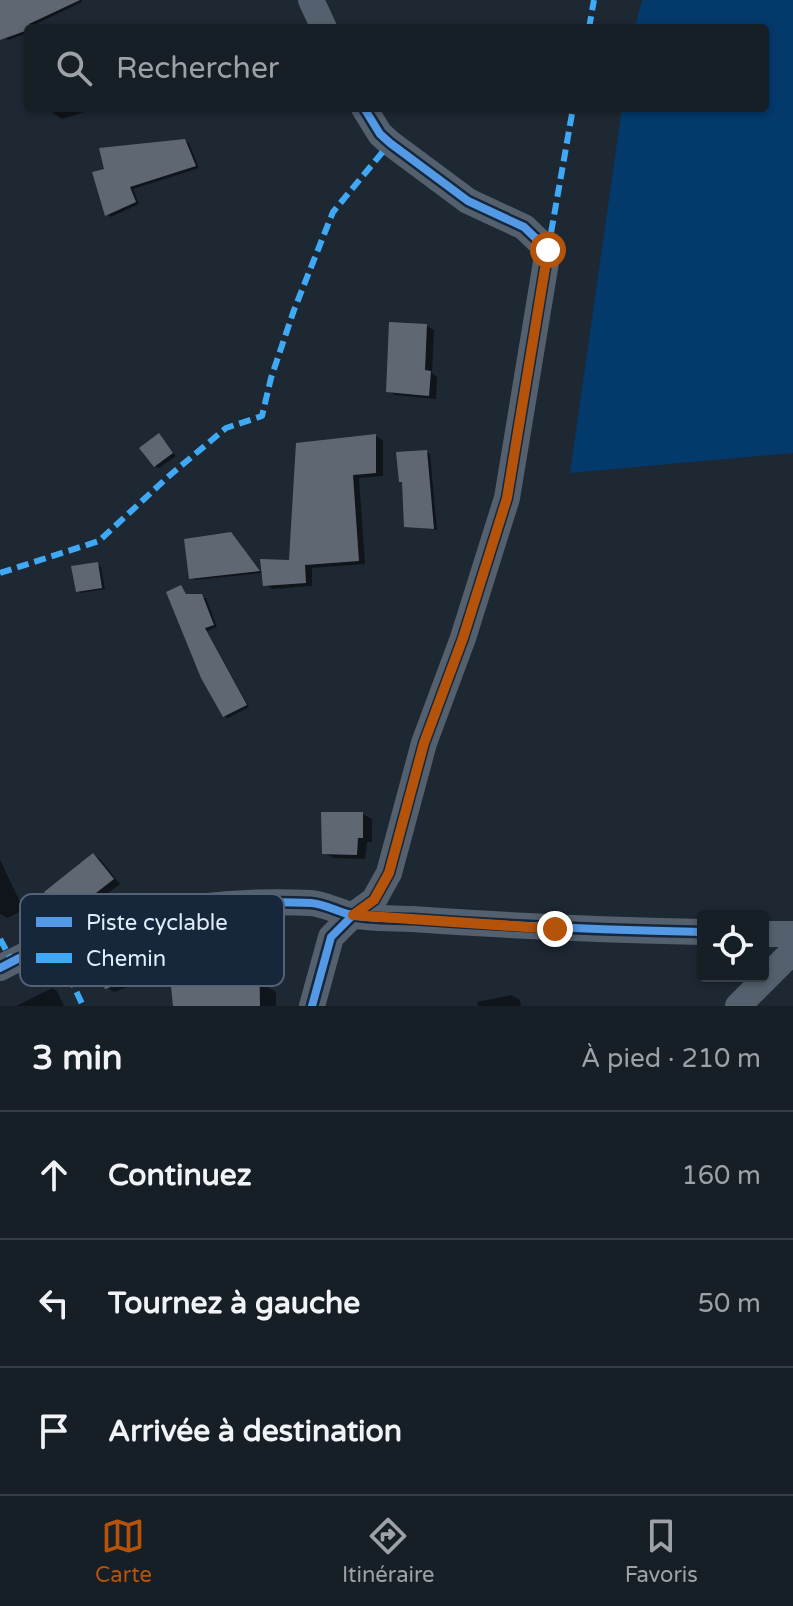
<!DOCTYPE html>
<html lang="fr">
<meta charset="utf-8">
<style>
body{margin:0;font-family:"Varela Round",sans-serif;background:#1f272e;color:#f1f3f6}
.controls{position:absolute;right:24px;bottom:24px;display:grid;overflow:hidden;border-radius:8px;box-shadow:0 2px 6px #0004}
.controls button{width:72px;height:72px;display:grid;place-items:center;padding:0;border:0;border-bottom:2px solid #353c43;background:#161e26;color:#f1f3f6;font:40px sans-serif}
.stop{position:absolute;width:24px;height:24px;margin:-18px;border:6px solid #b45309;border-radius:50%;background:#fff}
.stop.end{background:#b45309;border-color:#fff;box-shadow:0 2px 8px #0008}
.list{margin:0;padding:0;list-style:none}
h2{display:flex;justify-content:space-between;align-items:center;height:104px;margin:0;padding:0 32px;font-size:34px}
h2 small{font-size:26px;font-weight:400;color:#9ea2a7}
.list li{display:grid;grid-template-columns:52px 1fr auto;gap:24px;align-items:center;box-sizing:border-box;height:128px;padding:0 32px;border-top:2px solid #353c43}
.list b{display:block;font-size:30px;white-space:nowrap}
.list em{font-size:26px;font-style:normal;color:#9ea2a7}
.icon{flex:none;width:44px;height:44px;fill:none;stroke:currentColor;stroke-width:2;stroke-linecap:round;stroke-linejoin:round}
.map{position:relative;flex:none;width:793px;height:1006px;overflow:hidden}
.search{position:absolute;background:#161e26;box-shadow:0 2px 6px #0004;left:24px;right:24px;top:24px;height:88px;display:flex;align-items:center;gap:20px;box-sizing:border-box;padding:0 28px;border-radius:8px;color:#9ea2a7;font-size:30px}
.sheet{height:488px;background:#161e26}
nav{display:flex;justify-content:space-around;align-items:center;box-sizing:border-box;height:112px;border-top:2px solid #353c43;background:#161e26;font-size:22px;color:#9ea2a7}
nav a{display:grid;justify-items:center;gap:4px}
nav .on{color:#b45309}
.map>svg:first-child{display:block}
</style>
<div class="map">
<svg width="793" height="1006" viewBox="0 0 793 1006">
<rect width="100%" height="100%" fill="#1e2833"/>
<!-- water -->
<path fill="#03396b" d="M642,0H793V453L570,473L622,108H765V28H635Z"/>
<!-- shadow -->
<g fill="#0007">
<path d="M0,0H81L82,2L32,26L33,28H28V33L8,40L4,38L0,27Z"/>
<path d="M51,108H98L62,119L53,113Z"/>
<path d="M184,141L189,143L199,168L133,189L139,204L111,217L107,214L95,174Z"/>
<path d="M427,326L434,330L432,373L437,377L436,399L395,395L388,391Z"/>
<path d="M159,436L176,456L159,468L155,466Z"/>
<path d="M376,436L383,440V476L359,478L365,564L312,568V586L272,589L265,584L291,562Z"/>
<path d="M426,452L430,454L437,530L406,526Z"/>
<path d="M231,534L262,573L195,580L191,578Z"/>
<path d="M97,564L101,567L105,589L81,593L77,590Z"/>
<path d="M181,587L188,596L206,598L217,627L207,631L249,707L228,718L224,716Z"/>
<path d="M363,814L372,819V842H367L365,859L333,858L324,852Z"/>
<path d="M94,855L100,859L120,884L73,920L66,916Z"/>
<path d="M0,860L24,910L7,918L0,914Z"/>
<path d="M207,931L215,935L219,949H258L266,953L267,987L276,992V1006H175L171,972L114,992L106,987Z"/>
<path d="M52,988L57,991L64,1006H16Z"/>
<path d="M511,995L520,1000L521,1006H478L477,1002Z"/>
</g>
<!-- building -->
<g fill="#5f6872">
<path d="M0,0H80L29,24L31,28L28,30L0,40Z"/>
<path d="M185,139L196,166L130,187L136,202L105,216L92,172L104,169L99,148Z"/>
<path d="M389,322L427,324L425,370L431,371L429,396L386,392Z"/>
<path d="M159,433L173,453L154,467L139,448Z"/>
<path d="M376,434V473L353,475L359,561L305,565L306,583L263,586L260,559L289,560L296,443Z"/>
<path d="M427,450L434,529L404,527L402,482H399L396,452Z"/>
<path d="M231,532L260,571L189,579L184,539Z"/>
<path d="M98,562L102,588L76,592L71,566Z"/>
<path d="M181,585L186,594H202L214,625L205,628L247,705L223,717L201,678L166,592Z"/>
<path d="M321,812H363V838H358L357,855L322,854Z"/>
<path d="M93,853L114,879L65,917L44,892Z"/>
<path d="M208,929L213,948L259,947L260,1006H173L169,967L105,989L95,962L135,947Z"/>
</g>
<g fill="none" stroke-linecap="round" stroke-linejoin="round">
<!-- street -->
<g stroke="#54606e" stroke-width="26">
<path d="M311,0L324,28"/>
<path d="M763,934H793"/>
<path d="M0,968C94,917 205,898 311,903C325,904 338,912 352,915C371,919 393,918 412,919C509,926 606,930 703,932"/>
<path d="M312,1006L331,937L353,915L374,900L389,873L424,743L463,638L507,498L548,250L524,227L468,201L390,143L380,134L364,108"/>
<path d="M738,1006L793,951"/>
</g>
<!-- quiet -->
<g stroke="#3fa9f5" stroke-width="6" stroke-dasharray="12 6" stroke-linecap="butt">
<path d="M589,28L594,0"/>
<path d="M548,250L573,108"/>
<path d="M0,573L99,541L169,476L226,428L262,416L271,378L294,310L333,212L390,143"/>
<path d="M0,939L12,961"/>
<path d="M54,943L83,1006"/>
</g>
<!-- cycleway casing -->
<g stroke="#16273b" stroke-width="13">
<g id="cycleway">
<path d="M0,968C94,917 205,898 311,903C325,904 338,912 352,915C371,919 393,918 412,919C509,926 606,930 703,932"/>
<path d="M312,1006L331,937L353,915L374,900L389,873L424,743L463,638L507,498L548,250L524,227L468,201L390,143L380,134L364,108"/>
</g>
</g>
<!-- cycleway -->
<use href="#cycleway" stroke="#5399e6" stroke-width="8"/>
</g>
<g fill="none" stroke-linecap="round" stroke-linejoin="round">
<!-- route -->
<path stroke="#b45309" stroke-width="10" d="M548,250L507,498L463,638L424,743L389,873L374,900L353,915L555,929"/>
</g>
<!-- legend -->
<rect x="20" y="894" width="264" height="92" rx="12" fill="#16273b" stroke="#536274" stroke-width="2"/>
<rect x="36" y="917" width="36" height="10" fill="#5399e6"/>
<rect x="36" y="953" width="36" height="10" fill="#3fa9f5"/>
<g font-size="22" fill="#e0ecf9">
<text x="86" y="930">Piste cyclable</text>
<text x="86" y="966">Chemin</text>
</g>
</svg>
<div class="controls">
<button><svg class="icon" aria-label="locate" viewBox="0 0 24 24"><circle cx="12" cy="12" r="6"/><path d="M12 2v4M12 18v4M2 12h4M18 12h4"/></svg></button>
</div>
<div class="stop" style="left:548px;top:250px"></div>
<div class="stop end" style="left:555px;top:929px"></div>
<div class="search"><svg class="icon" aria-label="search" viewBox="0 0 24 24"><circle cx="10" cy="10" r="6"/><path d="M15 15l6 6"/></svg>Rechercher</div>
</div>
<section class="sheet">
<h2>3 min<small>À pied · 210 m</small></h2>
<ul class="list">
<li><svg class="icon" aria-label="ahead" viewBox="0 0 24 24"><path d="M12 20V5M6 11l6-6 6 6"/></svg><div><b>Continuez</b></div><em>160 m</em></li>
<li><svg class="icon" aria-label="left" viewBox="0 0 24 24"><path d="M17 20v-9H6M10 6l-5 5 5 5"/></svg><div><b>Tournez à gauche</b></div><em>50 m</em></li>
<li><svg class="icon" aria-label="arrive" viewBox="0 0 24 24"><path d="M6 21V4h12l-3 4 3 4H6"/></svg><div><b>Arrivée à destination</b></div></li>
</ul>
</section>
<nav>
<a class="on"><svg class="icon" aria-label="map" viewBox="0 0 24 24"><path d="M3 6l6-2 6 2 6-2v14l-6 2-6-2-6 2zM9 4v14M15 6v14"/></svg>Carte</a>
<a><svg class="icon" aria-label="directions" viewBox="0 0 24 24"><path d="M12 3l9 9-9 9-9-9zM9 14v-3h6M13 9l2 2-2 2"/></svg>Itinéraire</a>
<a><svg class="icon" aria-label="saved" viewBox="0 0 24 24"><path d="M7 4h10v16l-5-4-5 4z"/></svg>Favoris</a>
</nav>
